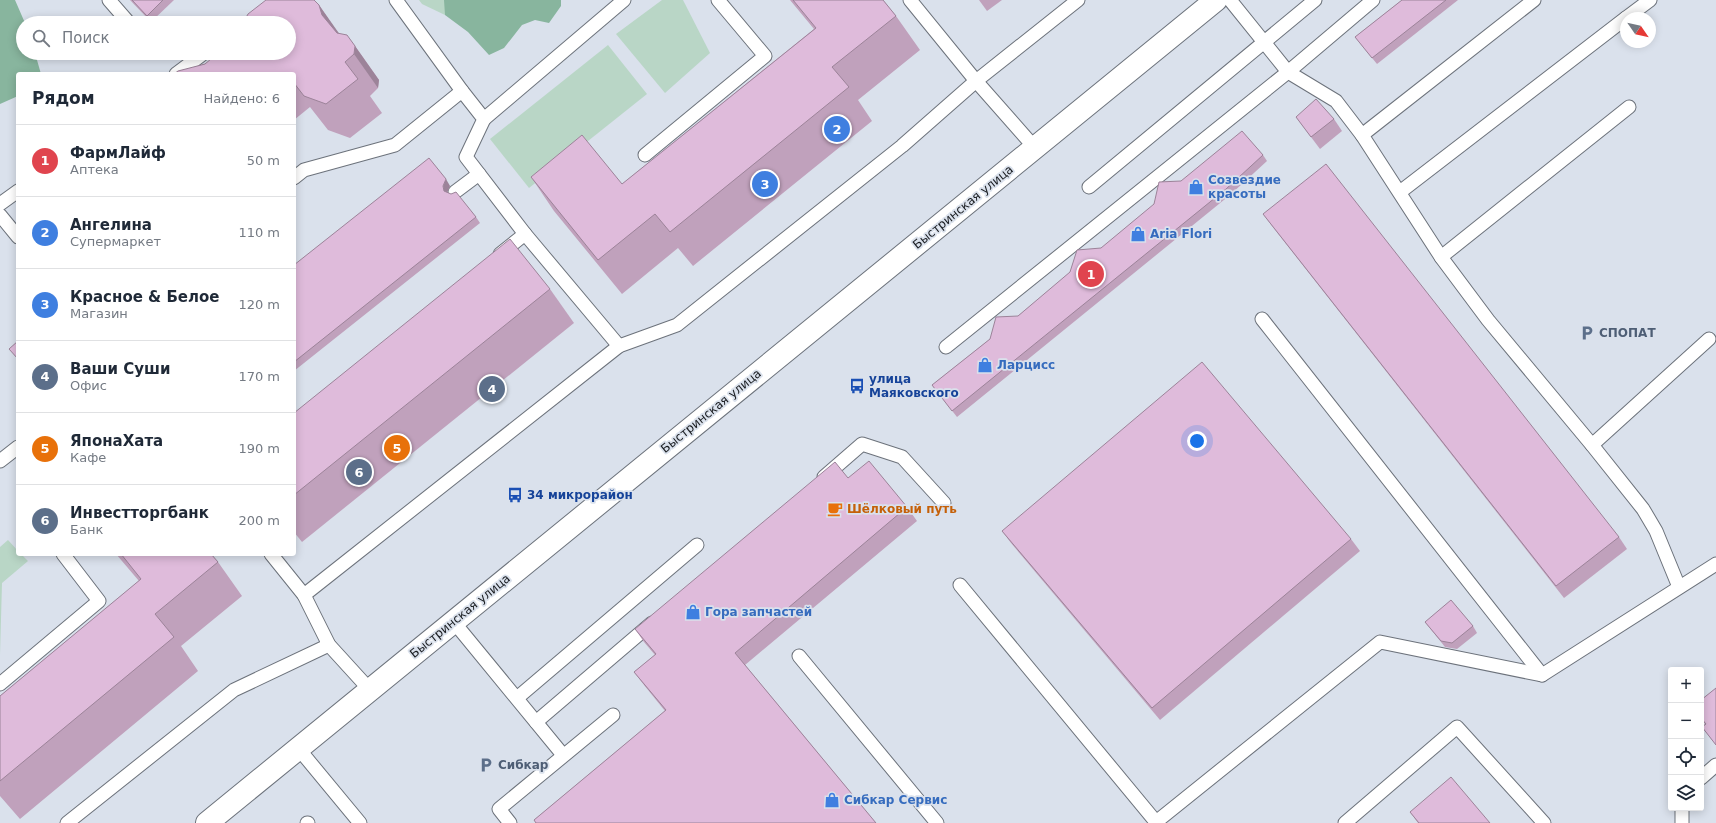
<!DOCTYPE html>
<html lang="ru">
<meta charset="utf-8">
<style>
body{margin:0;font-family:"DejaVu Sans",sans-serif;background:#f6f6f7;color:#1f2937}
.controls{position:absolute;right:12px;bottom:12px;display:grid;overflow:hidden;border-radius:4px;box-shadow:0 2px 10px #0003}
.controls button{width:36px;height:36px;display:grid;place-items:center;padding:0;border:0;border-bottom:1px solid #e0e1e3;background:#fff;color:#1f2937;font:20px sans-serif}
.compass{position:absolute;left:1620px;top:12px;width:36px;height:36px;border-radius:50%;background:#fff;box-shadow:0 2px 10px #0003;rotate:124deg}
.you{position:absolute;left:1197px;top:441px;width:14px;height:14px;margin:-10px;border:3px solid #fff;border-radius:50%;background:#1a73e8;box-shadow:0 0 0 6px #1a73e833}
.badge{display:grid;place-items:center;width:26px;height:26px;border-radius:50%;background:#db2777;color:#fff;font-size:13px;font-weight:700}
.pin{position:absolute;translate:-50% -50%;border:2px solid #fff;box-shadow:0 1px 4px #0006}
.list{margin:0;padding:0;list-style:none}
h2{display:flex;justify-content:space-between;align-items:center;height:52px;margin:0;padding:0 16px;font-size:17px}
h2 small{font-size:13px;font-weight:400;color:#747a83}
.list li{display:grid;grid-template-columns:26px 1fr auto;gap:12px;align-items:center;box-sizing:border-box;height:72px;padding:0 16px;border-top:1px solid #e0e1e3}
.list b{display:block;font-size:15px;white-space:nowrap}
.list p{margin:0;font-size:13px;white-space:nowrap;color:#747a83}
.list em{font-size:13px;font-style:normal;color:#747a83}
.icon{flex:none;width:22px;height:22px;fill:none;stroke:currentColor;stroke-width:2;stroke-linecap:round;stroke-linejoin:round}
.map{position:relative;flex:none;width:1716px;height:823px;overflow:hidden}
.search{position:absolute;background:#fff;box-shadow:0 2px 10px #0003;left:16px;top:16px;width:280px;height:44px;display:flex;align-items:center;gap:10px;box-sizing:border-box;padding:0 14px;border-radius:22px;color:#747a83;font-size:15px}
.panel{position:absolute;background:#fff;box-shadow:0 2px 10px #0003;left:16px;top:72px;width:280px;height:484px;border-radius:4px}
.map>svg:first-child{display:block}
</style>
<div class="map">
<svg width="1716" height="823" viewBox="0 0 1716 823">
<rect width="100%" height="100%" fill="#dae1ec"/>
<!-- green -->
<g fill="#b9d6c6">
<path d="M419,0H450L445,15L422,4Z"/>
<path d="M662,0H683L710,53L665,93L616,34Z"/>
<path d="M608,45L647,94L529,188L490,139Z"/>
<path d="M8,540L18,551V554H21L28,561L2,583L0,655V547Z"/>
</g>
<!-- forest -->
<g fill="#88b59e">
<path d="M0,0H15L25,23H23V53H35L41,74H18V96L0,104Z"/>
<path d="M444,0H561V6L549,23L535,20L522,25L504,48L489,55L468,32L445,15Z"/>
</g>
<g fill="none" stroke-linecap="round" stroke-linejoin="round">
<!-- service casing -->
<g stroke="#6c727b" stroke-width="15">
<g id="service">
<path d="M109,0L129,23"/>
<path d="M396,0L462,91L484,119L466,157L525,234L619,346"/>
<path d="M910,0L976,81L1035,148"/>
<path d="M1230,0L1288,72L1336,101L1362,135L1441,257L1488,320L1592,445L1643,509L1656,531L1679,587"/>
<path d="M1626,18L1650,0"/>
<path d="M176,74L204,53"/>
<path d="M484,119L624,0"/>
<path d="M1362,135L1534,0"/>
<path d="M645,155L765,56L718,0"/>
<path d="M294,178L304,170L395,145L462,91"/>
<path d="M1089,187L1315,0"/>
<path d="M455,192L479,174"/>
<path d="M1400,192L1626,18"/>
<path d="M0,204L18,191"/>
<path d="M0,215L18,237"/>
<path d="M500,254L525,234"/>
<path d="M1441,257L1629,107"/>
<path d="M1262,319L1542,675"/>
<path d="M946,347L1288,72L1373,0"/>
<path d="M1592,445L1709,339"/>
<path d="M0,461L18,447"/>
<path d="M824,477L862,444L902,457L944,503"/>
<path d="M271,554L304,595L329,645L370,690"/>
<path d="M960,585L1156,822L1380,642L1542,675L1716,564"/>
<path d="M304,595L619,346L677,325L902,146L976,81L1078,0"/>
<path d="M453,621L563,755"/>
<path d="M799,656L937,823"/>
<path d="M0,684L99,601L63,554"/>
<path d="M517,698L697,545"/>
<path d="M536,722L652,623"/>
<path d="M298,748L360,823"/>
<path d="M1701,778L1716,765"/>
<path d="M67,823L234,690L329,645"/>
<path d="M307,823H308"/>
<path d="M510,823L499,809L613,715"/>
<path d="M1345,823L1457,727L1544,823"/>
<path d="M1682,823V808"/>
</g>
</g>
<!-- secondary casing -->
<g stroke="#6c727b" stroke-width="24">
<path id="secondary" d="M207,823L1216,0"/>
</g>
<!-- service -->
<use href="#service" stroke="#fff" stroke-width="13"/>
<!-- secondary -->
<use href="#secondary" stroke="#fff" stroke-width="22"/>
</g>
<!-- wall -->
<g fill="#c0a1bc">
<path d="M130,0H174L151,22Z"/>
<path d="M790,0H883L896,16L920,50L858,100L872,121L693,266L678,248L622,294L554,211L531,177L622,184L814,29Z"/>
<path d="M979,0H1002L987,11Z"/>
<path d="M1402,0H1458L1377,64L1355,37Z"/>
<path d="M319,5L338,33L355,46L379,80L378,88L370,96L382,113L350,138L328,130L310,107L294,120V74H174L205,64Z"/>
<path d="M1296,117L1334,119L1342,131L1320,149Z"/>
<path d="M1263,155L1267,161L1230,195L957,417L932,385L990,339L1101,248Z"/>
<path d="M450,186L447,192L476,217L480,223L294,371V265Z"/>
<path d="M1263,214L1619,537L1627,549L1564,598L1272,226Z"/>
<path d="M550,289L574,323L302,542L294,532V413Z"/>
<path d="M848,478L907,507L917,521L745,665L876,823H536L534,820L665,711L644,685L634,672L655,655L644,642L635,629Z"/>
<path d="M1002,531L1351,539L1360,551L1160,720L1011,543Z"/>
<path d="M116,554H211L218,562L242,596L181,646L198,671L20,819L0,796V696L139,581Z"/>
<path d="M1425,622L1473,626L1477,633L1457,649L1445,647Z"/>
<path d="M1716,688V745L1702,727L1705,724L1701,719V700Z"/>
<path d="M1410,812L1490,823H1418Z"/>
</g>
<!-- shaded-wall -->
<g fill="#9c8399">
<path d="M319,5L343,39L346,49L322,15Z"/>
<path d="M355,46L379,80L378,88L354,54Z"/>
<path d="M446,179L450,186L447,193L444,191L443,186Z"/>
</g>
<!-- building -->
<g fill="#dfbbdb" stroke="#9c8399">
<path d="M132,0H163L147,16Z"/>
<path d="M266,0H314L319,5L322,15L337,33L347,35L355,46L354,54L345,62L358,79L326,104L304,96L294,83V74H287L286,73L285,74H174L178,71L205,64L218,53H289V23H243L248,14Z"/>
<path d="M793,0H883L896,16L832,67L849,87L670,232L655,214L598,260L531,177L582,135L622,184L816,28Z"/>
<path d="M1402,0H1446L1372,58L1355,37Z"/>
<path d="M1316,99L1334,119L1311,137L1296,117Z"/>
<path d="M1242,131L1263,155L1226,189L952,411L932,385L990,339L996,317L1018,316L1070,272L1077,250L1101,248L1154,204L1159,182L1181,181Z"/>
<path d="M429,158L446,179L443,186L444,191L451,194L456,192L476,217L294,362V265Z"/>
<path d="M1326,164L1619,537L1556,586L1263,214Z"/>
<path d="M510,239L550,289L294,495V413Z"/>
<path d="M18,341V359L9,349Z"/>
<path d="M1202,362L1351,539L1152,708L1002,531Z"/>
<path d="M869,461L907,507L735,653L876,823H536L534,820L666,710L634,672L656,654L635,629L835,462L848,478Z"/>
<path d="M121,554H211L218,562L155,614L174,637L0,781V696L141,579Z"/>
<path d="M1451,600L1473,626L1452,643L1441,641L1425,622Z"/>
<path d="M1716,688V745L1702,727L1706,724L1701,718V700Z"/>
<path d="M1451,777L1490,823H1419L1410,812Z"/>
</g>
<!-- icons -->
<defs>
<g id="shop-bare" transform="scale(1.2)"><path d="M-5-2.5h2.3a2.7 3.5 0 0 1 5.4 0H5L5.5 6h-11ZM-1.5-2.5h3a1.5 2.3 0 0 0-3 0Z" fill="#3f7fe0" stroke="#dae1ec" stroke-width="2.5" paint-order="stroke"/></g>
<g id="parking-bare" transform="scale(1.2)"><path d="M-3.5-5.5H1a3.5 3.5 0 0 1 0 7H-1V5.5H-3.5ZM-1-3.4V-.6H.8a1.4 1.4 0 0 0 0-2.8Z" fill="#5c6f8a" stroke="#dae1ec" stroke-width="2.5" paint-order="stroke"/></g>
<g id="bus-bare" transform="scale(1.2)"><path d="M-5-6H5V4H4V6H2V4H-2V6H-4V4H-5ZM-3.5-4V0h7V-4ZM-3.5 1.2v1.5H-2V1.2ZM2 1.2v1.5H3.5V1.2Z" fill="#1a4fb4" stroke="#dae1ec" stroke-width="2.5" paint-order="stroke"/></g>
<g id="cafe-bare" transform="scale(1.2)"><path d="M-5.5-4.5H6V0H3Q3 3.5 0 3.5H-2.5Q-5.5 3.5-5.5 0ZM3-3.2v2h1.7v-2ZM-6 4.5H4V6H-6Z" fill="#e8710a" stroke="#dae1ec" stroke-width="2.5" paint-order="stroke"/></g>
</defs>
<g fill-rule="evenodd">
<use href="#shop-bare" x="1196" y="187"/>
<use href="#shop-bare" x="1138" y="234"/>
<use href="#parking-bare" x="1587" y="333"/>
<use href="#shop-bare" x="985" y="365"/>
<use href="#bus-bare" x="857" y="386"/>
<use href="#bus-bare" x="515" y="495"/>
<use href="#cafe-bare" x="835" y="509"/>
<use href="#shop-bare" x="693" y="612"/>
<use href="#parking-bare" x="486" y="765"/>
<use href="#shop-bare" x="832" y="800"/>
</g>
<g text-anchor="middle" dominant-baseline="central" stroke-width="3.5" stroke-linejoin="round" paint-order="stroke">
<!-- shop labels -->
<g font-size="12" font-weight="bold" fill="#366cbe" stroke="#dae1ec" text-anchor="start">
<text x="1208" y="180">Созвездие<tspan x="1208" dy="14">красоты</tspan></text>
<text x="1150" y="234">Aria Flori</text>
<text x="997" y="365">Ларцисс</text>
<text x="705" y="612">Гора запчастей</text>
<text x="844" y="800">Сибкар Сервис</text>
</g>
<!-- street labels -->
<g font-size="12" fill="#181b1f" stroke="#dae1ec">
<text transform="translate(963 207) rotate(-39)">Быстринская улица</text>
<text transform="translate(711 411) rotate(-39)">Быстринская улица</text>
<text transform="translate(460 616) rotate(-39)">Быстринская улица</text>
</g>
<!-- service labels -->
<g font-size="12" font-weight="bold" fill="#4e5e75" stroke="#dae1ec" text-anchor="start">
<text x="1599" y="333">СПОПАТ</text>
<text x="498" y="765">Сибкар</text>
</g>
<!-- transit labels -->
<g font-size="12" font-weight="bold" fill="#164399" stroke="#dae1ec" text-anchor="start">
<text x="869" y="379">улица<tspan x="869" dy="14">Маяковского</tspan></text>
<text x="527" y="495">34 микрорайон</text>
</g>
<!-- food labels -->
<g font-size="12" font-weight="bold" fill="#c56008" stroke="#dae1ec" text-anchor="start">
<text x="847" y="509">Шёлковый путь</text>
</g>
</g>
</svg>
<div class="controls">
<button>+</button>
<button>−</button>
<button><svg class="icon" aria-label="locate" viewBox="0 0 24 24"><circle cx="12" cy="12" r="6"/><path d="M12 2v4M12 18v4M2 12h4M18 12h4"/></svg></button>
<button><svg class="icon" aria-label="layers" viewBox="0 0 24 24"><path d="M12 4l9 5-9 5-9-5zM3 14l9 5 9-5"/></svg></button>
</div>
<svg class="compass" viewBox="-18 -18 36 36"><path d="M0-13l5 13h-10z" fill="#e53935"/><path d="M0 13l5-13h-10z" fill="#747a83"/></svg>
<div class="you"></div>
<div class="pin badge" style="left:1091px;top:274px;background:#e0444e">1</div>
<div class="pin badge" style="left:837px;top:129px;background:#3f7fe0">2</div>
<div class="pin badge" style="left:765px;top:184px;background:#3f7fe0">3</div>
<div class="pin badge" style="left:492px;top:389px;background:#5c6f8a">4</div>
<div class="pin badge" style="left:397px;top:448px;background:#e8710a">5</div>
<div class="pin badge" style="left:359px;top:472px;background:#5c6f8a">6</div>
<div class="search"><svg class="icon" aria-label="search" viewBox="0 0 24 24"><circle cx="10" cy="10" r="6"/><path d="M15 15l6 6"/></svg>Поиск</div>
<section class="panel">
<h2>Рядом<small>Найдено: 6</small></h2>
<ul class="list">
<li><span class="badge" style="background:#e0444e">1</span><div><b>ФармЛайф</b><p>Аптека</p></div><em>50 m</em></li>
<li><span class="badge" style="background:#3f7fe0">2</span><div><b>Ангелина</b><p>Супермаркет</p></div><em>110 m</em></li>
<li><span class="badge" style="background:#3f7fe0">3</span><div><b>Красное &amp; Белое</b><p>Магазин</p></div><em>120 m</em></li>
<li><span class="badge" style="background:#5c6f8a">4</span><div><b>Ваши Суши</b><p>Офис</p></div><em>170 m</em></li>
<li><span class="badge" style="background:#e8710a">5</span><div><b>ЯпонаХата</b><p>Кафе</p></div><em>190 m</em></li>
<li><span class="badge" style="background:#5c6f8a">6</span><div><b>Инвестторгбанк</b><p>Банк</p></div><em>200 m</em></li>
</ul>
</section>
</div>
